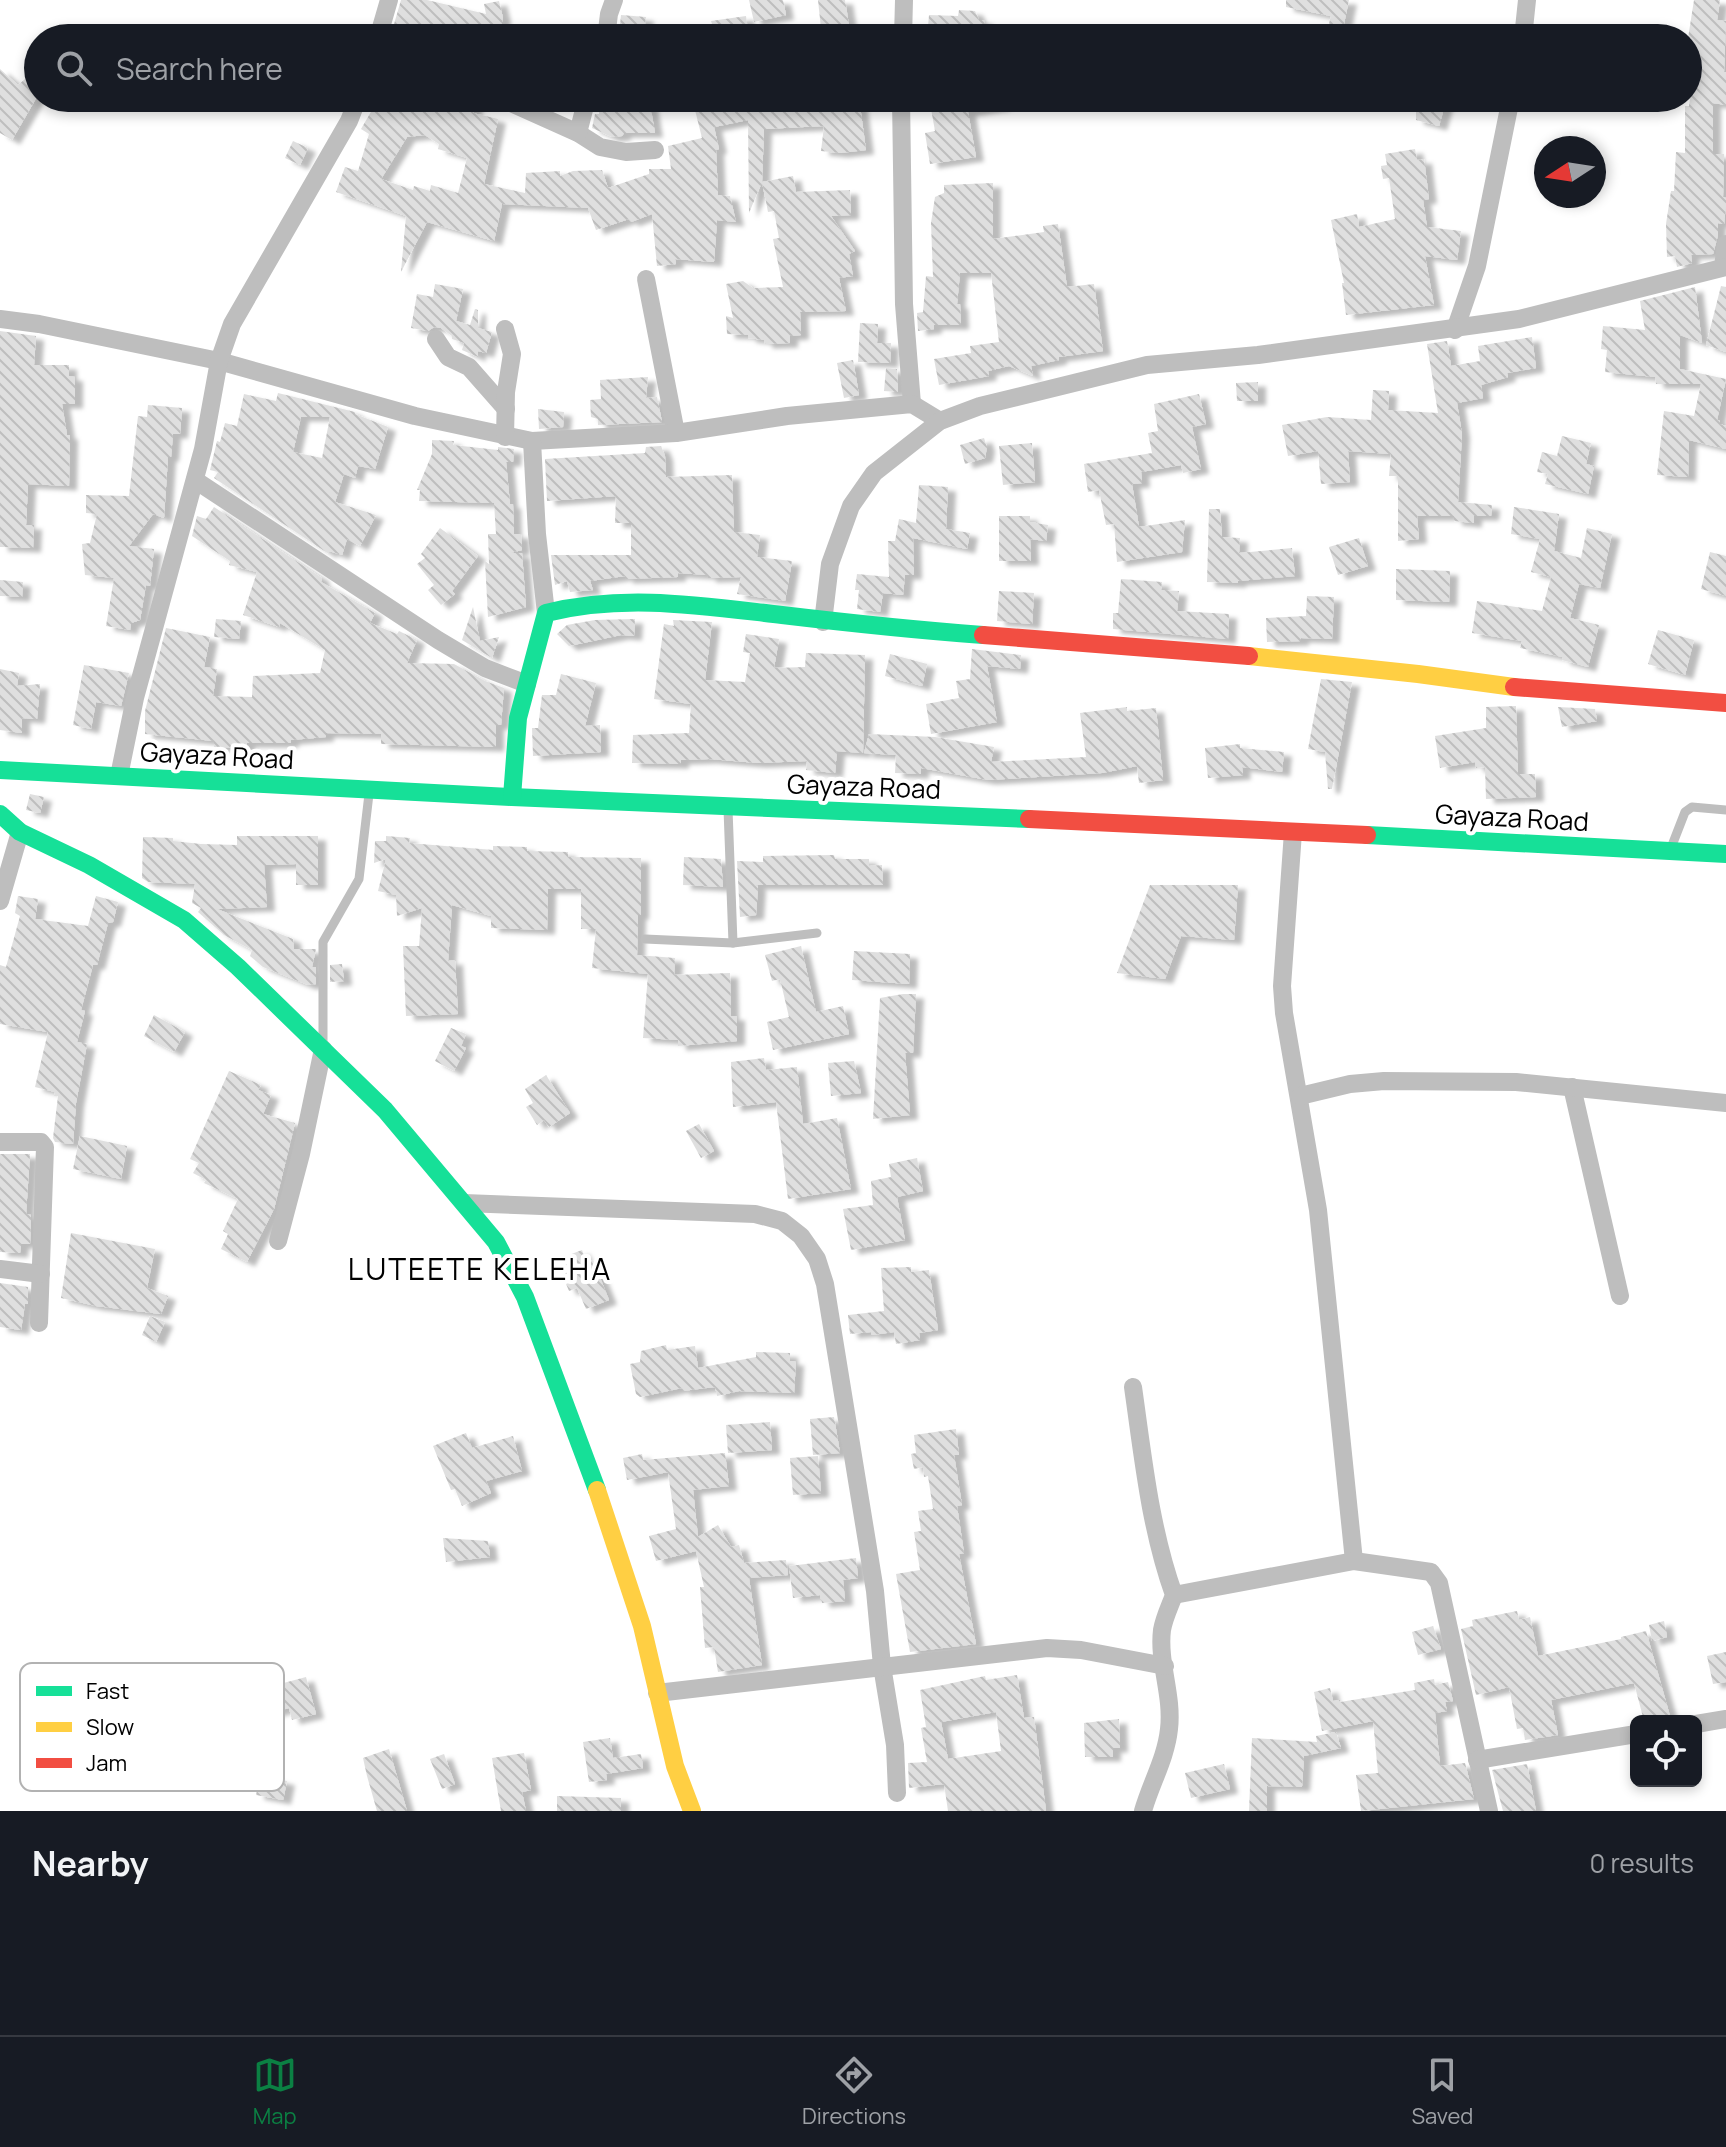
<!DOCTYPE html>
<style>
body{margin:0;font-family:Manrope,sans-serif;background:#20242c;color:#f1f3f6}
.controls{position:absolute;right:24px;bottom:24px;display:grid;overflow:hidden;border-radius:12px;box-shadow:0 4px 12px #0003}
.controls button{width:72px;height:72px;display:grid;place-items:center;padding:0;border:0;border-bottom:2px solid #363941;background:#171b24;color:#f1f3f6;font:40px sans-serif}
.compass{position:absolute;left:1534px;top:136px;width:72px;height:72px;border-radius:50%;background:#171b24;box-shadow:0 4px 12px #0003;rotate:258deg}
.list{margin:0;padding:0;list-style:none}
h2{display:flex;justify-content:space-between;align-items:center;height:104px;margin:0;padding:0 32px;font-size:34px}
h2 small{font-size:26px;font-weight:400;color:#9ea1a6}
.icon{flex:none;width:44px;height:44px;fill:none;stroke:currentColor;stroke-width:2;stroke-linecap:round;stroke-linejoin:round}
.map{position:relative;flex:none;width:1726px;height:1811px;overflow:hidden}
.search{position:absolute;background:#171b24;box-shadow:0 4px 12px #0003;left:24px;right:24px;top:24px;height:88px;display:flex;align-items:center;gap:20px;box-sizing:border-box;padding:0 28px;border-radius:44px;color:#9ea1a6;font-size:30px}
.sheet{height:224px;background:#171b24}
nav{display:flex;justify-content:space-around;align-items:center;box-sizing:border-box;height:112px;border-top:2px solid #363941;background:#171b24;font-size:22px;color:#9ea1a6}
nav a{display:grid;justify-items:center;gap:4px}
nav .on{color:#0b8043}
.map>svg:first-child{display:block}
</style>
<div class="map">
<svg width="1726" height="1811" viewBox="0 0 1726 1811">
<defs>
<pattern id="building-back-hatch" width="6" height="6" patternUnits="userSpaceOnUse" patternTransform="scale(2)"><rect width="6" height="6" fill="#dfdfdf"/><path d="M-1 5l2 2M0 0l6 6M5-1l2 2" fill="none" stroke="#bebebe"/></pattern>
<filter id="shadow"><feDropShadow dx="8" dy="4.5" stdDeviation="2" flood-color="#0004"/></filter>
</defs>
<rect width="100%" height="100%" fill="#fff"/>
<!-- building -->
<g fill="url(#building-back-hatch)" fill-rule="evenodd" filter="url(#shadow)">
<path d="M401,0H427L486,14L484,4L499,1L503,18L498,38H390Z"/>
<path d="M749,0H783L786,15L754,22Z"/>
<path d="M818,0H845L851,38H822Z"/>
<path d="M1286,0H1349L1341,38H1325L1331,16L1286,7Z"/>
<path d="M1694,0H1720L1717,20L1726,21L1724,72H1726V105L1713,103V154H1724L1723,197L1726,198V205L1724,224L1718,223V235L1713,254L1691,255L1692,263L1677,267L1675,256L1667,257L1666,224L1671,191H1674L1676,152L1685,153V106H1689L1696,56L1690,55L1691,38H1688Z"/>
<path d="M959,10L975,11L979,20H985L984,38H927L929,15L958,16Z"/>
<path d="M621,15L646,17L643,38H622V34H619Z"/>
<path d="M746,16L749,38H678L712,24L711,21Z"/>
<path d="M38,68V95L12,140L0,133V69L18,85Z"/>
<path d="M379,98H456L476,104L473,113L498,119L484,184L525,193L526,173L560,171V176L573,171L602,170L608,188L649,174V169H671L668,146L702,138L692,98H859L866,150L840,153L821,151L824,126L764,129L762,182L793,176L796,192L850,190L851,215L831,216L855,251L849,254L853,276L839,278L846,311L800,312L801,335L790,336V343L765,344L764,340L748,338V335L727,334L726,316L733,318L726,284L743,281L753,288L783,287L773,239L779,238L774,211L768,212L762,182L749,213L748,120L714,127L719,149L716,150L718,195L730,196L736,222L717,220L714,262L675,259L676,264L657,266L652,214L631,222L629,219L596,230L588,208L502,204L494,241L427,222L401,272L406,216L336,192L345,167L358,171L369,134L361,129ZM425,135L439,144L438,149L467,158L458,193L431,185L430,191L414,186L413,190L381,179L407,137Z"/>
<path d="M629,98H649L655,133H624L622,136L612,137L592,128L595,114H599V105H629Z"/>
<path d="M960,98H1002L1003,106L968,112L976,157L930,164L925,133L935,131L930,103Z"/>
<path d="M1428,98H1447L1439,126L1416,120V102Z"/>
<path d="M293,141L308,148L300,165L285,158Z"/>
<path d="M1415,149L1417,160L1424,159L1429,199L1423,200L1427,227L1461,231L1457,260L1425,256L1434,305L1346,315L1342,283H1344L1331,220L1357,214L1359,227L1395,219L1389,178L1383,179L1381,166L1387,165L1385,154Z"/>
<path d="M993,183V239L1044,232L1043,226L1058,224L1067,287L1094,284L1103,351L1059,357V360L1031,366L1033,376L1009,366L988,371L989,376L939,385L934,359L971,353L970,346L999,342L991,273H960L957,304H960L961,325H934V329L918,331L917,313L923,312L926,276L933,277L931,223L935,197L944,193V185Z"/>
<path d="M435,284L463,289L456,321L470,325L475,309L478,310V328L492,332L486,353L478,351V357L462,350L464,343L452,339V336L441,328L434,327L428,331L411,328L417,294L433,297Z"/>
<path d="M1721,286L1726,287V352L1706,345Z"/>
<path d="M1695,287L1702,343L1680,335V369L1726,379L1717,420L1720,421V424L1726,426V449L1689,440L1688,477L1657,475L1664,411L1694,416L1701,384H1656L1655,377L1605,372L1607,350L1601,349L1603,326L1645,330L1640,301Z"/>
<path d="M860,323L878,324L877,343H891L890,363L858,362Z"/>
<path d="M0,331L36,336L34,365H69V376L75,377V404H62L67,435H70L69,486L28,484L26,525H34L33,548L0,547Z"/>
<path d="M1532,337L1536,368L1507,373L1508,377L1481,385L1483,398L1457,403L1462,434L1458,502L1492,505L1491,516H1474V523L1454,521V516H1417L1419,539L1398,541V476H1389L1391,454L1348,451L1350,482L1321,484L1318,451L1288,456L1282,425L1327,417L1371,420L1373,390L1389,391L1388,410L1438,413L1427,344L1447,341L1451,366L1480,361L1478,346Z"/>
<path d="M853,360L859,395L844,398L837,363Z"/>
<path d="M886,368L897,369L898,392L884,391Z"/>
<path d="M648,377L646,398L657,397L662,422L598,425V419L591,417L590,400L601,399L600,380Z"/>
<path d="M1258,382V401H1237L1236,383Z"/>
<path d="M278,393L355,412V414L388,427L375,469L358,466L355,478L344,474L335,502L376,515L360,546L347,539L342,555L329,551V554L214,478L218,472L210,470L217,441L220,442L225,423L237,426L244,394L276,401ZM301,417H330L322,458L293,452Z"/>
<path d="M1199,394L1206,424L1192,427L1201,469L1183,473L1181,465L1141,472L1142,483L1132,484L1139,527L1185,520L1182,552L1117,562L1114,524L1106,525L1099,490L1088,492L1084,464L1152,453L1148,433L1158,431L1154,404Z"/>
<path d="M148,405L182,408L180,434H173L171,457H168L164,518L153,514L129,546L154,549L150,586L146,585L140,620L131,623L130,630L106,626L114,578L85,575L82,544L90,543L97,514L86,513V495L129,496L138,416L147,417Z"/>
<path d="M538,409L564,412L563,427L539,429Z"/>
<path d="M1562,436L1591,443L1586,464L1594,466L1588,494L1545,484L1548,474L1537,472L1542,452L1557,456Z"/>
<path d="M984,438L987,447L985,458L965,464L960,445Z"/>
<path d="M432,440L454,441L453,445L498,450V447L514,449L513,462H506L510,504H513L514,534H521L522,550L510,553H522L526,607L488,617L485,561L489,564L488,534H496L494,503L419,501L420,490H417L432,454Z"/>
<path d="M1032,443L1035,482L1003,485L999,446Z"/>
<path d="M661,446L665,456L666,477L732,475L734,532L760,535L757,557L792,561L785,601L737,594L741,577L708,578V575L678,573V577L625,579V576L590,581L593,590L570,592L567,581L555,585L551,555H631V523H615L616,496L547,501L545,459L645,453L646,447Z"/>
<path d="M919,485L948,487L946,529L970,533L967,549L913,538L914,575H905L903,595L883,593L880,612L857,609L859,590H855L857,574L889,577L888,541H895L899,519L916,523Z"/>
<path d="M214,507L322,578L321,582L375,613L370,623L397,634L399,631L417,640L407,663L454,664L485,681L504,688L501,725H496V747L381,744V734L326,733V737L291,740V743H247V748L214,747V741L145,734V711L166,628L210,637L204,667L217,669L213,696L252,697L253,676L320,673L325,650L280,623L279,627L243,615L257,572L229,565L230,561L192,536L197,516L206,519Z"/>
<path d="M1514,507L1559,514L1554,551L1581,558L1587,528L1612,534L1600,588L1579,584L1570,618L1599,625L1588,667L1562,660L1563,657L1520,648L1522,641L1472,633L1477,601L1542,611L1551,577L1531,572L1540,539L1511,534Z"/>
<path d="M1209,509H1220L1222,537L1240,538L1239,553L1292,548L1295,576L1238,581V583L1207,582Z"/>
<path d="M999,516H1030V522L1048,525L1046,541L1030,539L1031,561H999Z"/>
<path d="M440,528L478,556L452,591L455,594L441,605L428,590L434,585L417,564L425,558L421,554Z"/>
<path d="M1359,538L1368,566L1338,575L1329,547Z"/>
<path d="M1710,552L1726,556V596L1701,589Z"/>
<path d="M1396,569L1450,571L1449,602L1396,600Z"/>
<path d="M1121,579L1162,582L1161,590L1179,591L1177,611L1229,614L1228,639L1113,629V613H1118Z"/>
<path d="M0,580L23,582L22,597L0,596Z"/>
<path d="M999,591L1034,593L1032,624L997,621Z"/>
<path d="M1307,596L1334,597L1332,639L1301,638V641L1267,642L1266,618L1306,616Z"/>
<path d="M473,607L480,641L499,637L492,658L462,640Z"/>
<path d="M216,619L241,621L239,639L214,637Z"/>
<path d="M635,619L634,636L621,635L569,646L557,634L567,625L595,620Z"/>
<path d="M673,620L712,622L705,680L745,682L750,653L743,652L746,634L779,639L774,668L805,667L806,653L865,655L863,753L837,751L835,773L806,770L807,761L758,763L709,759L681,760V764L632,763L633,735L689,733L691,704L654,699L664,624L674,626Z"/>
<path d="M1658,630L1694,640L1685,675L1648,664Z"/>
<path d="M972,649L1021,655L1020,669L987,666L997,722L931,734L926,704L959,698L956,681L970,679Z"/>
<path d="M890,654L927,664L922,686L885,676Z"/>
<path d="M84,665L129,673L121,706L96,702L91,729L73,725Z"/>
<path d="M0,669L19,673L17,686L40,684L37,719L22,718V733L0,730Z"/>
<path d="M561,674L596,683L585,726L600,725L601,752L533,756L532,728H538L542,695H556Z"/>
<path d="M1321,679L1352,682L1332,789H1328L1325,752L1308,749Z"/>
<path d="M1516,706L1518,774H1535L1536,797L1486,799L1485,767L1476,768L1475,762L1440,768L1435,736L1486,728V707Z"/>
<path d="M1127,707V711L1156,708L1163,780L1139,783L1137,766L1102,773L988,780L921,768V774L895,773L896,755L864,753L869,734L935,737L994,747L991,762L1086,757L1080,713Z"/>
<path d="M1558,707L1595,709L1597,721L1562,727Z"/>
<path d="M1240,744V748L1284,752L1282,772L1242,767L1243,775L1208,778L1205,748Z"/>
<path d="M30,794L44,797L40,813L26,810Z"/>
<path d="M237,836H318V885H296V864L264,865L267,907L217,909L293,939L294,949H316L312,967H316V984L308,985L263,967L250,956L252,950L224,935L198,912L201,908L192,903L195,884L148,882L142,878L143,837L173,838V841L201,844L237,845Z"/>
<path d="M386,836L410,838L409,843L493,850V846L527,847V851L568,852V857L641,858V915H638L637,955L675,958L674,975L730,973L731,1016H737V1041L678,1046V1040L643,1038L648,974L592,968L596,929H581V889H548L547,930L491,928V916L452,905L448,961L455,960L458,1014L406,1016L403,946H419L422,908L397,916L396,895L378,891L386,859L374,863L375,841H386Z"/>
<path d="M834,855L835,859H869V866L882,865L883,885H754L758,886L756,915L740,917L737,861L763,862V856Z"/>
<path d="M684,857L721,859L723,887L683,885Z"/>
<path d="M1150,885H1238L1234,940L1181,936L1165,979L1117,973Z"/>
<path d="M18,896L38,899L35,919L88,926L96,896L118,902L113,922L108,923L97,965H93L81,1010L85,1011L77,1042L87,1044L76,1103L73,1144L55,1142L53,1138L58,1096H54L55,1092L35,1087L48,1032L0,1024V965L6,967L20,916L15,913Z"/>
<path d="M801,946L816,1012L843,1006L849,1034L773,1050L767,1022L789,1017L780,979L772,981L765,955Z"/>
<path d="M854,951L910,954L909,984L852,980Z"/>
<path d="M342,964L344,981L330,982V965Z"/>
<path d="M903,994H916L913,1053H905L910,1115L873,1119L880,998Z"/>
<path d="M154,1015L185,1032L174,1052L144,1036Z"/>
<path d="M451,1028L466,1034L461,1046L466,1048L454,1071L435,1061Z"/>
<path d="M764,1058L766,1070L797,1067L803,1124L837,1118L851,1189L788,1199L776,1102L733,1107L731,1062Z"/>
<path d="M854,1061L861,1093L831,1096L828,1063Z"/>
<path d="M229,1071L261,1085L258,1090L271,1095L263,1114L295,1123L274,1209L247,1262L221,1249L228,1234L223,1231L238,1199L204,1183L206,1180L193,1173L199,1163L190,1159Z"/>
<path d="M546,1075L570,1113L549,1127L544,1120L537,1125L526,1107L533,1103L525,1089Z"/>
<path d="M699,1124L714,1151L701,1158L686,1131Z"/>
<path d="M80,1136L127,1146L121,1179L73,1169Z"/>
<path d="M0,1154H30L26,1214L31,1215L30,1244H21L20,1253L0,1252Z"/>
<path d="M917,1158L923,1191L897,1197L905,1240L851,1250L843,1209L873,1205L871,1181L891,1177L889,1164Z"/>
<path d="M71,1233L155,1249L147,1288L168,1296L161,1314L96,1306L61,1298Z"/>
<path d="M582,1250L587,1263L593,1260L609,1300L586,1309L577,1288L569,1291L556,1260Z"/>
<path d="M911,1267V1272L929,1270L938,1330L919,1333L920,1340L896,1344L894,1332L872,1335L871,1332L850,1334L848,1315L884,1311L881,1268Z"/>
<path d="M0,1283L28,1287V1304H25L21,1330L0,1327Z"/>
<path d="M150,1316L165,1322L156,1342L142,1335Z"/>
<path d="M666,1345L667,1350L695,1346L698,1368L756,1357V1352L790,1353V1361H796L794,1393L739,1391L717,1396L715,1387L682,1391V1388L640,1397L636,1394L630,1364L640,1362L641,1351Z"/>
<path d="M834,1417L840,1453L813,1455L810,1419Z"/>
<path d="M770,1422L772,1450L728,1453L726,1425Z"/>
<path d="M956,1429L959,1455H954L962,1505L957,1506L964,1553L959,1554L976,1644L910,1652L896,1574L920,1570L914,1532L921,1531L918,1511L933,1509L928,1476L924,1477L923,1467L914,1469L911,1454L916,1453L914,1435Z"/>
<path d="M466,1433L472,1448L513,1436L522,1471L486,1481L491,1493L462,1506L455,1489L451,1490L433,1446Z"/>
<path d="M725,1453L729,1486L693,1490L698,1537L718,1525L731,1547L739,1545L744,1563L786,1560L788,1575L749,1578L762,1665L718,1672L714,1647L705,1648L700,1587H704L696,1551L656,1561L649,1536L676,1529L668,1472L627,1480L623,1458L642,1454L643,1460Z"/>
<path d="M818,1456L821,1493L793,1495L790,1458Z"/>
<path d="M443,1538L488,1541L490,1557L446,1562Z"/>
<path d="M856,1558L858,1578L843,1580L845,1601L822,1603L820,1595L793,1598L789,1566Z"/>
<path d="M1517,1611L1519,1620L1530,1617L1538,1656L1621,1639V1637L1646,1631L1670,1716L1644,1721L1634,1683L1551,1700L1558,1735L1525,1740L1523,1728L1517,1729L1509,1687L1476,1695L1461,1629L1473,1626L1472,1620Z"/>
<path d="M1664,1621L1667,1637L1652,1641L1649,1625Z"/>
<path d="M1433,1626L1441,1649L1418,1655L1412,1632Z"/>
<path d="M1726,1652V1682L1713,1684L1707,1656Z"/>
<path d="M1017,1675L1024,1718L1034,1717L1046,1811H948L944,1784L909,1788L908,1763L927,1762L921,1728L926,1727L920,1690L985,1676L986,1680ZM996,1712L1001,1751L948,1759L941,1722Z"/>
<path d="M306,1677L316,1714L292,1720L289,1708L271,1713L265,1688Z"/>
<path d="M1434,1679L1435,1685L1448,1682L1453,1701L1445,1702L1447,1711L1435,1713L1440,1766L1465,1763L1474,1799L1361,1811L1356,1775L1378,1773L1373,1721L1322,1731L1314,1692L1330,1688L1333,1701L1340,1700V1702L1415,1690L1414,1683Z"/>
<path d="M1119,1719L1120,1748H1113V1757H1085L1084,1723Z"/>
<path d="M1336,1732L1341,1748L1304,1756L1302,1787L1267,1786V1811H1249L1252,1738L1317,1742L1316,1736Z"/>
<path d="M610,1738L613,1758L641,1754L643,1768L606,1774L607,1780L589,1782L583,1742Z"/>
<path d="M389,1749L407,1811H377L367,1776L363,1758Z"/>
<path d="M524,1753L531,1790L522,1792L526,1811H501L492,1758Z"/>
<path d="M444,1754L455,1784L442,1789L430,1759Z"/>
<path d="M1224,1764L1230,1789L1191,1798L1185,1773Z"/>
<path d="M1527,1764L1536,1811H1503L1492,1770Z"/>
<path d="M260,1775L287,1781L283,1800L256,1795Z"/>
<path d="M557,1796L621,1798V1811H557Z"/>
</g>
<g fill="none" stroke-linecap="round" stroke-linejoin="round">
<!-- lane -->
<g stroke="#bebebe" stroke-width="9">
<path d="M728,809L733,943L817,933"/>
<path d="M1671,848L1685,812L1692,807L1726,810"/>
<path d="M645,939L733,943"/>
<path d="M323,1045V942L359,879L369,794"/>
</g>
<!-- street -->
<g stroke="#bebebe" stroke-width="18">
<path d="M378,38L389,0"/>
<path d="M606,38L609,14L614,0"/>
<path d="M903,38L904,0"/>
<path d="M1523,38L1527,0"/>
<path d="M500,98L578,133L600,147L626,152L655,150"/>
<path d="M901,98L904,304L912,404"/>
<path d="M578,133L587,98"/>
<path d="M1723,267L1726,244"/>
<path d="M646,279L676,433"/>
<path d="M0,319L39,324L219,361L415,416L532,441L676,433L787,416L912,404L940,421"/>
<path d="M1455,330L1477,266L1511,98"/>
<path d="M436,339L448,357L469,367L506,409"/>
<path d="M505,437L506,392L512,354L505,329"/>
<path d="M532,441L537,534L546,613"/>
<path d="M195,480L438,640L485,668L527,684"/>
<path d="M823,622L830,564L851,506L874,473L940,421L980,406L1147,365L1258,355L1519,319L1726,267"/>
<path d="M119,776L135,698L203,449L219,361L232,324L349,121L358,98"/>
<path d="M1293,832L1282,986L1284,1013L1318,1210L1354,1561"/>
<path d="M0,901L20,832"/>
<path d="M1572,1087L1620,1296"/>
<path d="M1300,1096L1350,1084L1384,1081L1516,1082L1726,1103"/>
<path d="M0,1142H41L45,1147L39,1323"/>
<path d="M464,1203L755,1214L782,1221L801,1236L817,1259L825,1284L875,1591L882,1666L895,1745L897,1793"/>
<path d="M278,1241L301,1154L323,1049"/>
<path d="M0,1269L41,1274"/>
<path d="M1133,1387C1143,1457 1150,1528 1174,1595C1170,1606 1164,1618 1162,1630C1158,1663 1173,1695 1169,1729C1166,1758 1151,1783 1143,1811"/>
<path d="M1174,1595L1354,1561L1431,1572L1439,1583L1489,1811"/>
<path d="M657,1693L1047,1648L1081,1650L1165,1666"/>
<path d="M1696,1724L1726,1719"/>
<path d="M1477,1760L1636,1734"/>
</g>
<!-- fast -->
<g stroke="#16e098" stroke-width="18">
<path d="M0,770L512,797L1029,819"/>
<path d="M512,797L518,718L546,613C625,593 703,606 782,615C849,623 916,630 983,635"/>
<path d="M0,814L20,832L89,865L184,920L238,967L385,1110L496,1242L525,1297L597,1490"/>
<path d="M1367,835L1726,854"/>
</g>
<!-- slow -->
<g stroke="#ffcf43" stroke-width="18">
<path d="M1249,656L1418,674L1514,687"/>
<path d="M597,1490L642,1626L675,1766L692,1811"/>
</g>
<!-- jam -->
<g stroke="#f24e42" stroke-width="18">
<path d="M983,635L1249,656"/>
<path d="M1514,687L1726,703"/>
<path d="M1029,819L1367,835"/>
</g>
</g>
<g text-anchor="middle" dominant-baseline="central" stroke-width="8" stroke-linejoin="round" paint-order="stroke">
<!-- street labels -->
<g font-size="26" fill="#000" stroke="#fff">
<text transform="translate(217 755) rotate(3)">Gayaza Road</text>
<text transform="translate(864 786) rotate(2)">Gayaza Road</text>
<text transform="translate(1512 817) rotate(3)">Gayaza Road</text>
</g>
<!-- quarter labels -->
<g font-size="30" letter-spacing="2" fill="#000" stroke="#fff">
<text x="480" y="1268">LUTEETE KELEHA</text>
</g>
</g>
<!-- legend -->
<rect x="20" y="1663" width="264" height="128" rx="12" fill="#fff" stroke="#b2b2b2" stroke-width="2"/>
<rect x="36" y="1686" width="36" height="10" fill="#16e098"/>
<rect x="36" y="1722" width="36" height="10" fill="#ffcf43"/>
<rect x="36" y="1758" width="36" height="10" fill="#f24e42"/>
<g font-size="22" fill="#000">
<text x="86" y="1699">Fast</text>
<text x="86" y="1735">Slow</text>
<text x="86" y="1771">Jam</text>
</g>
</svg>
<div class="controls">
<button><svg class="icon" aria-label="locate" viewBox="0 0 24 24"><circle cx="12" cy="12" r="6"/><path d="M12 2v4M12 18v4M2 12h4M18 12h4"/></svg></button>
</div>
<svg class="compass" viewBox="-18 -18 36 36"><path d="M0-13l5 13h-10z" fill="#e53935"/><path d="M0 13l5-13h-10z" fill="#9ea1a6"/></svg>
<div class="search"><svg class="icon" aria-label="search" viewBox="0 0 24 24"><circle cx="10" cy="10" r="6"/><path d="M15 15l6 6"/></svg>Search here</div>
</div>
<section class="sheet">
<h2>Nearby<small>0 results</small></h2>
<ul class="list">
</ul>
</section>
<nav>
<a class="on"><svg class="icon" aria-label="map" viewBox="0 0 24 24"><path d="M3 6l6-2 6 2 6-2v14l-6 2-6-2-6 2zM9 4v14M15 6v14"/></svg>Map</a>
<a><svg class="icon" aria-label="directions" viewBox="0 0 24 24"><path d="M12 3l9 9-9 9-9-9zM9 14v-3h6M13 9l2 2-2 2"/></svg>Directions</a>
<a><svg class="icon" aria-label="saved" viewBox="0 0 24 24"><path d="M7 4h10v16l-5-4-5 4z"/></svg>Saved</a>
</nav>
